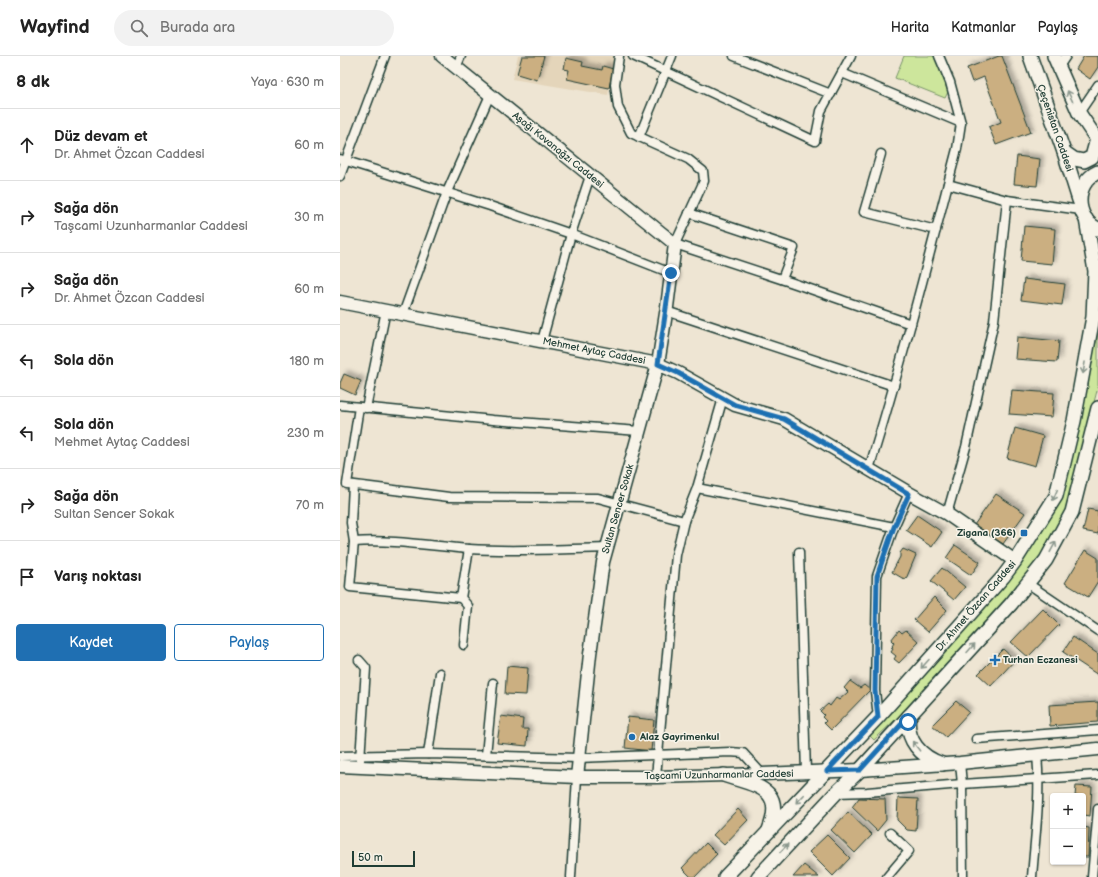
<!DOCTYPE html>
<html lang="tr">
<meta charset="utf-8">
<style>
body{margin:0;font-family:"Balsamiq Sans",sans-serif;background:#f2f2f2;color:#222}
.controls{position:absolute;right:12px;bottom:12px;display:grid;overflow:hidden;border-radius:4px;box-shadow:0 1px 3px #0004}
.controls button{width:36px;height:36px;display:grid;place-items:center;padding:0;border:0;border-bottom:1px solid #e0e0e0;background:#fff;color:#222;font:20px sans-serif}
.scale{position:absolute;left:12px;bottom:10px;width:63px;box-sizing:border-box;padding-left:4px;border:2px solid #1f3d34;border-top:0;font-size:11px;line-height:14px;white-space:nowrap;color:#1f3d34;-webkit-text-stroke:3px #f7f3e8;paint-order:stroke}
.stop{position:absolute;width:12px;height:12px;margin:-9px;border:3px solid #1f6fb2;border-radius:50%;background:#fff}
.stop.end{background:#1f6fb2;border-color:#fff;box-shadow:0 1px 4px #0008}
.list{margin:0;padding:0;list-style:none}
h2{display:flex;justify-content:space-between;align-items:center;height:52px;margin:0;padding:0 16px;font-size:17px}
h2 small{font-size:13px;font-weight:400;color:#767676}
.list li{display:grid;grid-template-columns:26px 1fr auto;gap:12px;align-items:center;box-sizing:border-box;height:72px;padding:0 16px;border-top:1px solid #e0e0e0}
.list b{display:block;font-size:15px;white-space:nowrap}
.list p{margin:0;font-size:13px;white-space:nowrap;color:#767676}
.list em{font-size:13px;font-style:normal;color:#767676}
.actions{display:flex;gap:8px;padding:12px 16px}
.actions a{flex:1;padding:9px 0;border:1px solid #1f6fb2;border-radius:4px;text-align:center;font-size:14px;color:#1f6fb2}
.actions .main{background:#1f6fb2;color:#fff}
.icon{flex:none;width:22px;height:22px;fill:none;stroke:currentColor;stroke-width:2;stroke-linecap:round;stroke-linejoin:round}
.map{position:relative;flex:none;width:758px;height:821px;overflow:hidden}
header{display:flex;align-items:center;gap:24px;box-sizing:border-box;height:56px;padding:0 20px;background:#fff;border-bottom:1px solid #e0e0e0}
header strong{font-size:19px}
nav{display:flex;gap:22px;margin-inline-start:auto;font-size:14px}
.search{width:280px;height:36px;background:#f2f2f2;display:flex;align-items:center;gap:10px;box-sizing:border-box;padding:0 14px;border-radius:22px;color:#767676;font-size:15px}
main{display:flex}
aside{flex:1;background:#fff}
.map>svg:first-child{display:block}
</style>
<header>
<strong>Wayfind</strong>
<div class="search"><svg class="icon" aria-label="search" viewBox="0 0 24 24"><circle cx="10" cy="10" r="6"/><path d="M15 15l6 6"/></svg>Burada ara</div>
<nav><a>Harita</a><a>Katmanlar</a><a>Paylaş</a></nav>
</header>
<main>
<aside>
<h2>8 dk<small>Yaya · 630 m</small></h2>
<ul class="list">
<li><svg class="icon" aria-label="ahead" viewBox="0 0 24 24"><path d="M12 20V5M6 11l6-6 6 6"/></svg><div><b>Düz devam et</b><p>Dr. Ahmet Özcan Caddesi</p></div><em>60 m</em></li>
<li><svg class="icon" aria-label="right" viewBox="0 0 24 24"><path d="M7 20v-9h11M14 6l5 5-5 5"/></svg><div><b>Sağa dön</b><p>Taşcami Uzunharmanlar Caddesi</p></div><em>30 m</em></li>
<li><svg class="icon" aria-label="right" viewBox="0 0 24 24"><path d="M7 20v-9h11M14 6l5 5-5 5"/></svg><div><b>Sağa dön</b><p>Dr. Ahmet Özcan Caddesi</p></div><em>60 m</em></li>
<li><svg class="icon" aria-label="left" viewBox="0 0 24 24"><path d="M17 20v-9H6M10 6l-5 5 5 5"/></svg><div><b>Sola dön</b></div><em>180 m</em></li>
<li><svg class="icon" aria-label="left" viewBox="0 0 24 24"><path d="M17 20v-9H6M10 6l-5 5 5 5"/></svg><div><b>Sola dön</b><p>Mehmet Aytaç Caddesi</p></div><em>230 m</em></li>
<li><svg class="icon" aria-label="right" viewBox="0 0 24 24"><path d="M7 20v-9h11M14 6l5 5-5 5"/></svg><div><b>Sağa dön</b><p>Sultan Sencer Sokak</p></div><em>70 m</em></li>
<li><svg class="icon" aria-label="arrive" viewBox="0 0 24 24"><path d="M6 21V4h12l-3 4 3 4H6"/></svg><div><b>Varış noktası</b></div></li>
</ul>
<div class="actions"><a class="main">Kaydet</a><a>Paylaş</a></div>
</aside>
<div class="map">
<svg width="758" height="821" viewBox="0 0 758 821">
<defs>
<filter id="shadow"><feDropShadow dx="3.5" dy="-3.5" stdDeviation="2" flood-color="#0004"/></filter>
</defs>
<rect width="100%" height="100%" fill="#eee5d3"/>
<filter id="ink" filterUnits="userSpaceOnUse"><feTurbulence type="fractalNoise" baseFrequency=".025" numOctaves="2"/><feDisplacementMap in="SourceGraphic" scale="8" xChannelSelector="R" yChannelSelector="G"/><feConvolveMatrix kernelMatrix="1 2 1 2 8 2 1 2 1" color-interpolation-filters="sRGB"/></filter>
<g filter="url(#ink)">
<!-- built -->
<path fill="#e4d5ba" d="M178,0H276L268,39L172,23Z"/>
<!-- green -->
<g fill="#cde69c" stroke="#769268">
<path d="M564,0H595L608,36L605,42L555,22Z"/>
<path d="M758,277V331L726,452L713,480L701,501L661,550L580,640L534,684L529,679L681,508L701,477L721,440Z"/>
</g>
<!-- building -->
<g fill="#cbaf81" stroke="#1f3d34" filter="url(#shadow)">
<path d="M182,0H204L197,24L177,18Z"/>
<path d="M659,0H662L691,76L656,89L649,71L661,66L644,21L632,26L627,12Z"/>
<path d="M744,0H758V11L750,23L736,13Z"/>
<path d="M226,2L243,6L242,10L262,14L263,10L273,13L269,32L227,23L229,14L224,13Z"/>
<path d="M677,100L700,103L697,130L674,128Z"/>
<path d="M684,170L715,173L712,208L681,205Z"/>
<path d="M684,223L725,228L722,249L681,244Z"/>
<path d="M677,281L719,285L717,306L675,303Z"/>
<path d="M4,318L21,325L15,339L0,332V327Z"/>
<path d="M672,334L714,337L712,361L669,358Z"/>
<path d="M675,372L703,380L695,410L667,402Z"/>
<path d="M656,438L685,457L663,488L634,469Z"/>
<path d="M748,453L758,455V478L743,475Z"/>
<path d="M577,459L602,476L592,491L566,474Z"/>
<path d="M615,489L640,506L631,519L606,502Z"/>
<path d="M563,493L576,499L566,523L562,522L552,516L560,501V497Z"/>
<path d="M745,494L758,502V525L748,541L725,527Z"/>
<path d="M602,512L625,531L614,544L591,525Z"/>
<path d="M594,541L607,554L588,576L574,564Z"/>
<path d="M703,553L719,569L688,601L671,586Z"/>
<path d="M559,574L562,577L566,574L579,586L559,607L554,603L556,600L551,596L553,593L551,592L553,591L552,590L554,587L551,584Z"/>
<path d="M733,581L758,598V619L723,596Z"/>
<path d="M663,593L675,604L651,630L638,618Z"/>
<path d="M167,610L188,612L186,639L165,638Z"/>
<path d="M510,625L520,632L524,629L530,634L491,674L484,667L486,665L482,661L484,659L480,655L488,648L490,650L496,642L499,644L508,636L504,632Z"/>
<path d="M616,645L629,656L606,681L592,669Z"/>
<path d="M758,646V666L710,670L709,649Z"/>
<path d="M161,660L183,663L182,673H188L187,690L157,687Z"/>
<path d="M288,661L314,664L311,695L285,692Z"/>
<path d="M736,730L752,731L750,760L743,759V740H735Z"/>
<path d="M519,742L545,743L546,764L537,775L512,751Z"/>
<path d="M558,742L578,743L576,775L567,774L557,764Z"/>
<path d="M398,753L408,764L384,789L373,779Z"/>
<path d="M508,756L532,779L515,797L491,774Z"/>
<path d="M743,771L749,772L748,801H743Z"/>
<path d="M487,779L510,802L493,820L469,796Z"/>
<path d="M366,787L377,798L355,821H351L342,812Z"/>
<path d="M464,809L479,821H453Z"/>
</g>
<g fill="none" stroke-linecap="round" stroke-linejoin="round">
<!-- street casing -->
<g stroke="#1f3d34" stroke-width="11">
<g id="street">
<path d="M279,0L275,28L278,51L291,77L348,103L363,115L364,125L335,188L453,227L571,268"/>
<path d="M293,0L475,85L481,55L511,0"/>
<path d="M394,0L491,38"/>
<path d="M116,12L121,0"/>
<path d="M718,12L726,0"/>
<path d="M502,17L621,67"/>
<path d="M739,57L758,29"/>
<path d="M299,81L332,0"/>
<path d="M541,98L524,156L596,174"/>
<path d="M0,103L150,150L231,178L331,217"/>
<path d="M0,120L45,0"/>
<path d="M608,128L667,144L741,154"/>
<path d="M349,157L454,192L442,223"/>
<path d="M326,255L554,330"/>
<path d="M63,258L107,136L150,39"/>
<path d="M202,285L231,178L250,120"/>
<path d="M0,349L153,364L299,375"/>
<path d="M19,351L7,428L109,441L258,442L344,465"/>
<path d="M26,352L46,254"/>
<path d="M529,413C562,307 589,200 617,93L621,67L610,26L599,0"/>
<path d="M13,429L11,467L14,486L10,531L121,542L129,493"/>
<path d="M357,432L554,471"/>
<path d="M607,458L626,391L654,265L667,144"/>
<path d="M14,486C52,483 91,490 129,493C175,496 221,493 267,492"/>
<path d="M459,496L466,716"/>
<path d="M687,527L758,575"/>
<path d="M121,542L128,550L124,589"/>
<path d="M19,604L26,612L20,704"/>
<path d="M538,661L535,635L537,520L554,471L569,437"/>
<path d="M636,683L758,674"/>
<path d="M88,698L100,617"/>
<path d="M146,699L153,627"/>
<path d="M0,700L88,698L238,702L390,696L403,697L422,718"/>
<path d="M620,707L622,728L623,821"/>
<path d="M316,721L336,499L344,465L357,432L383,342"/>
<path d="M496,737L527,736L622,728L758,719"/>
<path d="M231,821L237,721"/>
<path d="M547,821L569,795L550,777"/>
<path d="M692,821C695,781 701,740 697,699"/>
<path d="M752,821L758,753"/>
</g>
</g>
<!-- secondary casing -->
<g stroke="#1f3d34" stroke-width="15">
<g id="secondary">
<path d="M102,0L335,188L327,251L318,308L263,506L250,598L237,721"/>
<path d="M0,246L318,308L338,317L395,349L444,363L569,437L607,458L675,505"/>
<path d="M0,710L237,721H316L422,718L520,714L620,707L758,693"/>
</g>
</g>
<!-- primary casing -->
<g stroke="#1f3d34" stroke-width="16">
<g id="primary">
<path d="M690,0L724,96L739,144"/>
<path d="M714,0L739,57L758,85"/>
<path d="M724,96L734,103L744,105L752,101L757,83"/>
<path d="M758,116C734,127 734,162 758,173"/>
<path d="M569,660C565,684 581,701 602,708"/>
<path d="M384,719C415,730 446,731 429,774"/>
<path d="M385,821L538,661L663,521L675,505L716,440L734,365L753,261L755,215L746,163"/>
<path d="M418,821L496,737L520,714L671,548L706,504L732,456L758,352"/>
</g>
</g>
<!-- street -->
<use href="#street" stroke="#f7f3e8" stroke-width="8"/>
<!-- secondary -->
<use href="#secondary" stroke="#f7f3e8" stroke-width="12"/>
<!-- primary -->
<use href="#primary" stroke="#f7f3e8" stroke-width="13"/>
</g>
<!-- one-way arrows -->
<defs><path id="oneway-shaft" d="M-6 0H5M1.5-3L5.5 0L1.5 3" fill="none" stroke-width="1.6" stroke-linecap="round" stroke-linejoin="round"/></defs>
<g stroke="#8b988e">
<use href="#oneway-shaft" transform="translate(730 40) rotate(-115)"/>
<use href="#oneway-shaft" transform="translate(744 312) rotate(100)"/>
<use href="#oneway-shaft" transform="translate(715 439) rotate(113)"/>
<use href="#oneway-shaft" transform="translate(713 491) rotate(-62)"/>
<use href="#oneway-shaft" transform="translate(631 592) rotate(-48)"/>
<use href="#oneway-shaft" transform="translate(585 608) rotate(132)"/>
<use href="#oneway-shaft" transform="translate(576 690) rotate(-127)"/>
<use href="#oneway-shaft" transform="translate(460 743) rotate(134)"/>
<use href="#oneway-shaft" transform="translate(444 792) rotate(-47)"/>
</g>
</g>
<g fill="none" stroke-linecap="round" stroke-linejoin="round" filter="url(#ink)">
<!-- route -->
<path stroke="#1f6fb2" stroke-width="5" d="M331,217L318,308L338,317L395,349L444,363L569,438L554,471L537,520L535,635L538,661L487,715L520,714L569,660L568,666"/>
</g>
<!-- markers -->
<g fill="#1f6fb2" stroke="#f7f3e8" stroke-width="1.5">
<rect x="680" y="473" width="8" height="8" rx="2"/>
<path d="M653 598h4v4h4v4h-4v4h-4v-4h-4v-4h4z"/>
<circle cx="292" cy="681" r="4"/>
</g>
<g text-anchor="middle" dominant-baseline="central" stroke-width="3" stroke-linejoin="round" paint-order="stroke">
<!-- street labels -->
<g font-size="10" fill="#1f3d34" stroke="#f7f3e8">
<text transform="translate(715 72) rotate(71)">Çeçenistan Caddesi</text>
<text transform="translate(218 94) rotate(39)">Aşağı Kovanağzı Caddesi</text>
<text transform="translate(254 295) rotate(11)">Mehmet Aytaç Caddesi</text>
<text transform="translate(278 453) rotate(-74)">Sultan Sencer Sokak</text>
<text transform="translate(636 550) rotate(-49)">Dr. Ahmet Özcan Caddesi</text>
<text transform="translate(379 719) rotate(-1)">Taşcami Uzunharmanlar Caddesi</text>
</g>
<!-- poi labels -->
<g font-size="10" font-weight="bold" fill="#1f3d34" stroke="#f7f3e8" text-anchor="start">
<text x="676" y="477" text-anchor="end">Zigana (366)</text>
<text x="663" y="604">Turhan Eczanesi</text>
<text x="300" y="681">Alaz Gayrimenkul</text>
</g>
</g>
</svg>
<div class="controls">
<button>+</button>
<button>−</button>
</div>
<div class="scale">50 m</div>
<div class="stop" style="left:568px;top:666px"></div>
<div class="stop end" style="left:331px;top:217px"></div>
</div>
</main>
